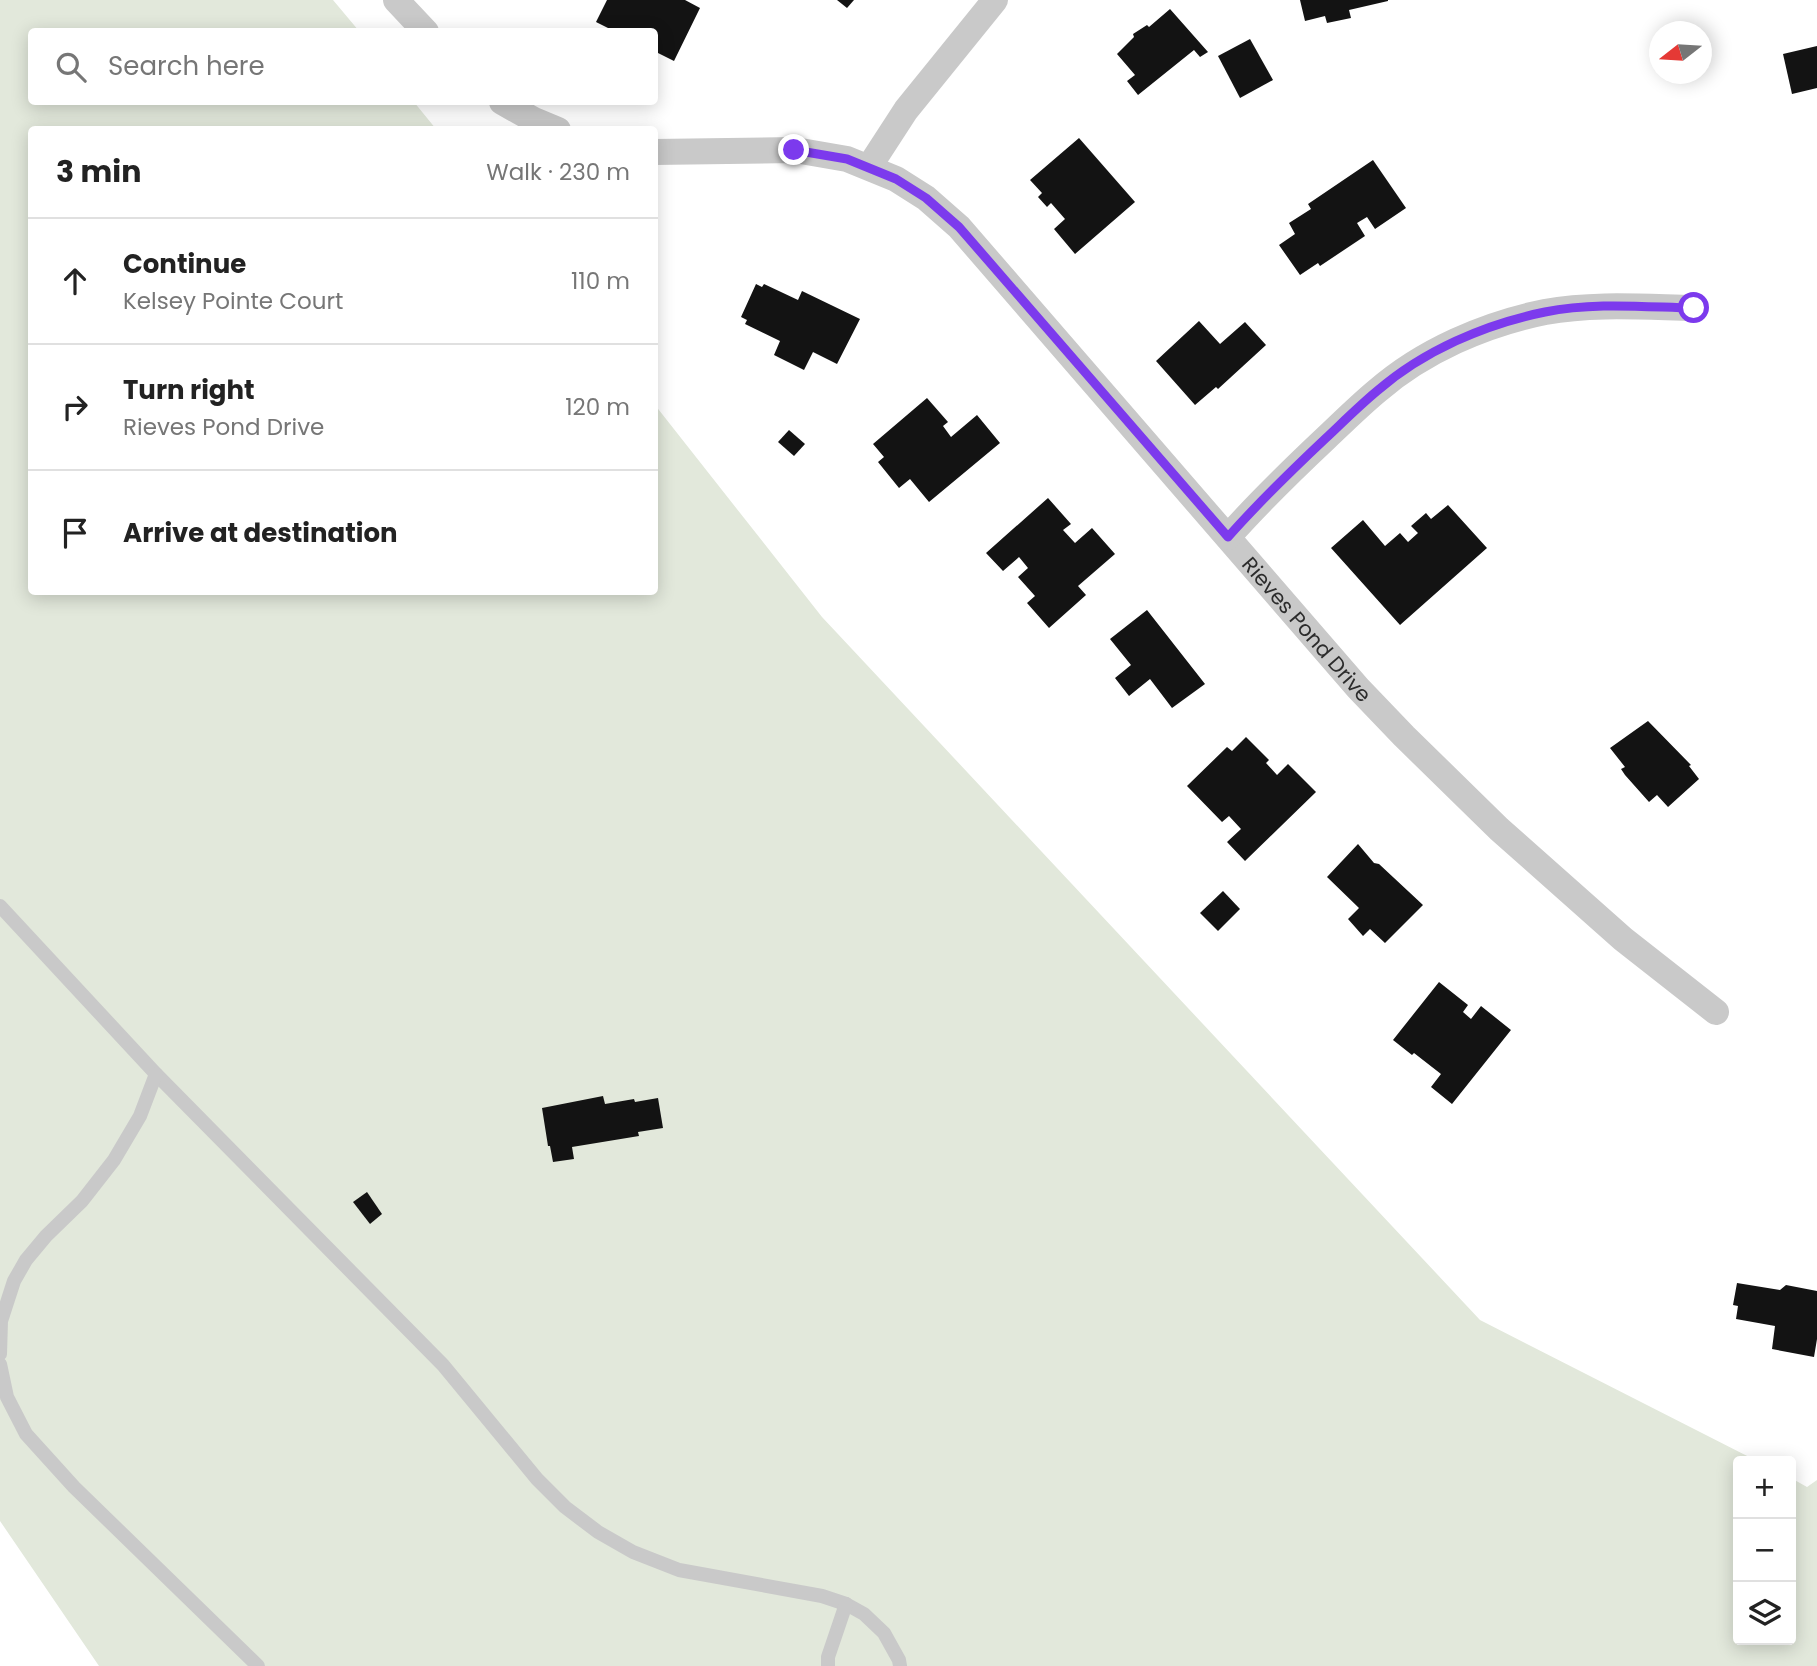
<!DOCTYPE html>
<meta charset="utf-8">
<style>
body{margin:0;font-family:Poppins,sans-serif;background:#f6f6f6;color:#222}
.controls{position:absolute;right:21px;bottom:21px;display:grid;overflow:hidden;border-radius:7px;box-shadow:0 4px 18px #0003}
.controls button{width:63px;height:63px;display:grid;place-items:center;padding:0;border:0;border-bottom:2px solid #e0e0e0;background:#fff;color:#222;font:35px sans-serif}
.compass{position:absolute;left:1649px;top:21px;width:63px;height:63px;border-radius:50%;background:#fff;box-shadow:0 4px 18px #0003;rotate:253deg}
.stop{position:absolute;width:21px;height:21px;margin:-16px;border:5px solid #7c3aed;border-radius:50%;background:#fff}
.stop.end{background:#7c3aed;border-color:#fff;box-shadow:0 2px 7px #0008}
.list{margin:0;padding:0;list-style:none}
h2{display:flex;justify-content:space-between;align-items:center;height:91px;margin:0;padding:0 28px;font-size:30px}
h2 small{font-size:23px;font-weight:400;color:#767676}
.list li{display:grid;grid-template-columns:46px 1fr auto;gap:21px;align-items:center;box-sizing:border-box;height:126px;padding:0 28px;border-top:2px solid #e0e0e0}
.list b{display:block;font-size:26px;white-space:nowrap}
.list p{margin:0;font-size:23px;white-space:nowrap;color:#767676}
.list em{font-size:23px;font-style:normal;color:#767676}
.icon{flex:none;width:38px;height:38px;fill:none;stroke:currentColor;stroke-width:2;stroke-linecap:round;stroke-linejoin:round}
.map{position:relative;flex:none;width:1817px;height:1666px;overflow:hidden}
.search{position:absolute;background:#fff;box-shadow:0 4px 18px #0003;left:28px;top:28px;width:630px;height:77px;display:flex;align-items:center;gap:18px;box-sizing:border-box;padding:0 24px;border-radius:7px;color:#767676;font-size:26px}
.panel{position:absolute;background:#fff;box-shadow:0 4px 18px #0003;left:28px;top:126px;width:630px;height:469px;border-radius:7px}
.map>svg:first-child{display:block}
</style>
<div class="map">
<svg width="1817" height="1666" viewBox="0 0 1817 1666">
<rect width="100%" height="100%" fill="#fff"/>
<!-- green -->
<path fill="#e2e8db" d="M0,0H333L359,31L32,32V102H414L436,129L32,130V592H654L655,405L822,617L1480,1320L1757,1461H1738V1640H1791V1478L1807,1487L1817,1480V1666H99L0,1521Z"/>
<!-- building -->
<g fill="#131313">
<path d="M607,0H685L700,8L674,61L654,51V32H609L610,29L596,22Z"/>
<path d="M837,0H854L847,8Z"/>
<path d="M1300,0H1388V1L1349,10L1351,18L1327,23L1325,16L1305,21Z"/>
<path d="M1170,9L1208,52L1200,57L1194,50L1138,95L1127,81L1135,75L1117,54L1134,37L1133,34L1147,25L1149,27Z"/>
<path d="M1250,39L1273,80L1240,98L1218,56Z"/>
<path d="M1817,46V88L1792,94L1783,54Z"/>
<path d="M1079,138L1135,202L1075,254L1054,229L1065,219L1051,203L1047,207L1038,197L1042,193L1030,180Z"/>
<path d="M1373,160L1406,208L1375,229L1367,217L1357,223L1365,236L1320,266L1318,263L1300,275L1279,245L1295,234L1289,223L1311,209L1308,204Z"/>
<path d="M756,284L762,287L764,284L798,300L802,291L860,319L837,364L813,352L804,370L774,355L780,341L745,324L747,320L741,317Z"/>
<path d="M1199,321L1220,344L1245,322L1266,345L1218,389L1216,387L1195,405L1156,361Z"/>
<path d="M927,398L948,422L943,426L951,437L977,415L1000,443L929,502L910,479L899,488L878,462L884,457L873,444Z"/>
<path d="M789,430L805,444L794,456L778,442Z"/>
<path d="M1048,498L1071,524L1063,530L1075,543L1092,528L1115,554L1078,586L1086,595L1049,628L1027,603L1035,596L1018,577L1028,568L1019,557L1003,571L986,553Z"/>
<path d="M1448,505L1487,548L1400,625L1331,548L1363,520L1385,546L1400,533L1408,542L1418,533L1411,526L1426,513L1431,519Z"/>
<path d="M1147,610L1205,684L1172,708L1150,679L1129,696L1115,678L1131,665L1110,639Z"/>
<path d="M1648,721L1691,765L1689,766L1699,779L1668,807L1657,795L1649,802L1625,775L1621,769L1625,767L1610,748Z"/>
<path d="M1246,737L1269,760L1266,763L1277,775L1288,764L1316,792L1245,861L1227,842L1241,829L1229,816L1222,822L1187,786L1227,747L1232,751Z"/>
<path d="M1358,844L1374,863L1379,864L1423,905L1385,943L1370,929L1363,936L1348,919L1359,908L1327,877Z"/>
<path d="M1223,891L1240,909L1218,931L1200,913Z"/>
<path d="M1439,982L1468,1005L1463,1012L1471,1019L1481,1006L1511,1030L1452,1104L1431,1087L1441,1074L1414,1053L1412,1055L1393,1040Z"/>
<path d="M603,1096L605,1104L634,1099L635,1102L658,1098L663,1128L638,1132L639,1136L572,1147L574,1159L553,1162L550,1146H548L542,1108Z"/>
<path d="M367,1192L382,1214L370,1224L353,1202Z"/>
<path d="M1737,1283L1780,1290L1786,1285L1817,1291V1339L1814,1357L1772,1349L1775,1326L1736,1319L1738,1306L1733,1305Z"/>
</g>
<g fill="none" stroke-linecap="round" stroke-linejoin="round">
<!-- lane -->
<g stroke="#c9c9c9" stroke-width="14">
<path d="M0,906L156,1074L443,1365L537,1479L565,1507L598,1532L633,1552L679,1570L822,1596L846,1604L864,1614L884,1633L899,1660L900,1666"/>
<path d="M0,1354L1,1321L14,1281L26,1260L46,1236L82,1201L114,1160L140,1116L156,1074"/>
<path d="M0,1364L7,1397L26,1434L74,1487L258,1666"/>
<path d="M828,1666V1657L846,1604"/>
</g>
<!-- street -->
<g stroke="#c9c9c9" stroke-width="26">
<path d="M396,0L426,32"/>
<path d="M502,102L534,120L558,130"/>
<path id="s1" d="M654,152L795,150L847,159L896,179L926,198L959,227L1358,688L1404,736L1499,829L1623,939L1716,1012"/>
<path d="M869,167L906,110L995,0"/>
<path d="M1228,537C1259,502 1292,470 1326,438C1343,422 1359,406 1377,391C1423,351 1485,324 1545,312C1594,303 1644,307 1694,308"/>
</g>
</g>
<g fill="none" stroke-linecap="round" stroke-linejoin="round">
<!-- route -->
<path stroke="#7c3aed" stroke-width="9" d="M794,150L847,159L896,179L926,198L959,227L1228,537C1259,502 1292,470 1326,438C1343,422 1359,406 1377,391C1423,351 1485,324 1545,312C1594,302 1644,307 1694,308"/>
</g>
<g text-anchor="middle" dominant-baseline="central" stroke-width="7" stroke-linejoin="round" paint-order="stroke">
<!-- street labels -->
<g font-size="21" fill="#2c2c2c" stroke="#fff">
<text stroke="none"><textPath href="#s1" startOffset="858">Rieves Pond Drive</textPath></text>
</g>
</g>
</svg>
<div class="controls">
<button>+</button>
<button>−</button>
<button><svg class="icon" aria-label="layers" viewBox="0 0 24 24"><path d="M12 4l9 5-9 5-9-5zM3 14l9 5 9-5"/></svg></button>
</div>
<svg class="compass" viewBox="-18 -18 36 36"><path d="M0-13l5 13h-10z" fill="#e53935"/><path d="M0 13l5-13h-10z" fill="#767676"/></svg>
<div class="stop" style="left:1694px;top:308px"></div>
<div class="stop end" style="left:794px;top:150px"></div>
<div class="search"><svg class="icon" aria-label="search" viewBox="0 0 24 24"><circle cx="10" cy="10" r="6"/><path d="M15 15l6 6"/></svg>Search here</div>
<section class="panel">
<h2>3 min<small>Walk · 230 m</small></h2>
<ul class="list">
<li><svg class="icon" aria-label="ahead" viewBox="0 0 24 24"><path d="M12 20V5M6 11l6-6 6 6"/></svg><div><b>Continue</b><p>Kelsey Pointe Court</p></div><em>110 m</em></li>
<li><svg class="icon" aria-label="right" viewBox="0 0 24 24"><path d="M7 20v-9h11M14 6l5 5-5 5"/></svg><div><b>Turn right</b><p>Rieves Pond Drive</p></div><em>120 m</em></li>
<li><svg class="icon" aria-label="arrive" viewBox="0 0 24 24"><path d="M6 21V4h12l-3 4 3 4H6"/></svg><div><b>Arrive at destination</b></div></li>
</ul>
</section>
</div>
